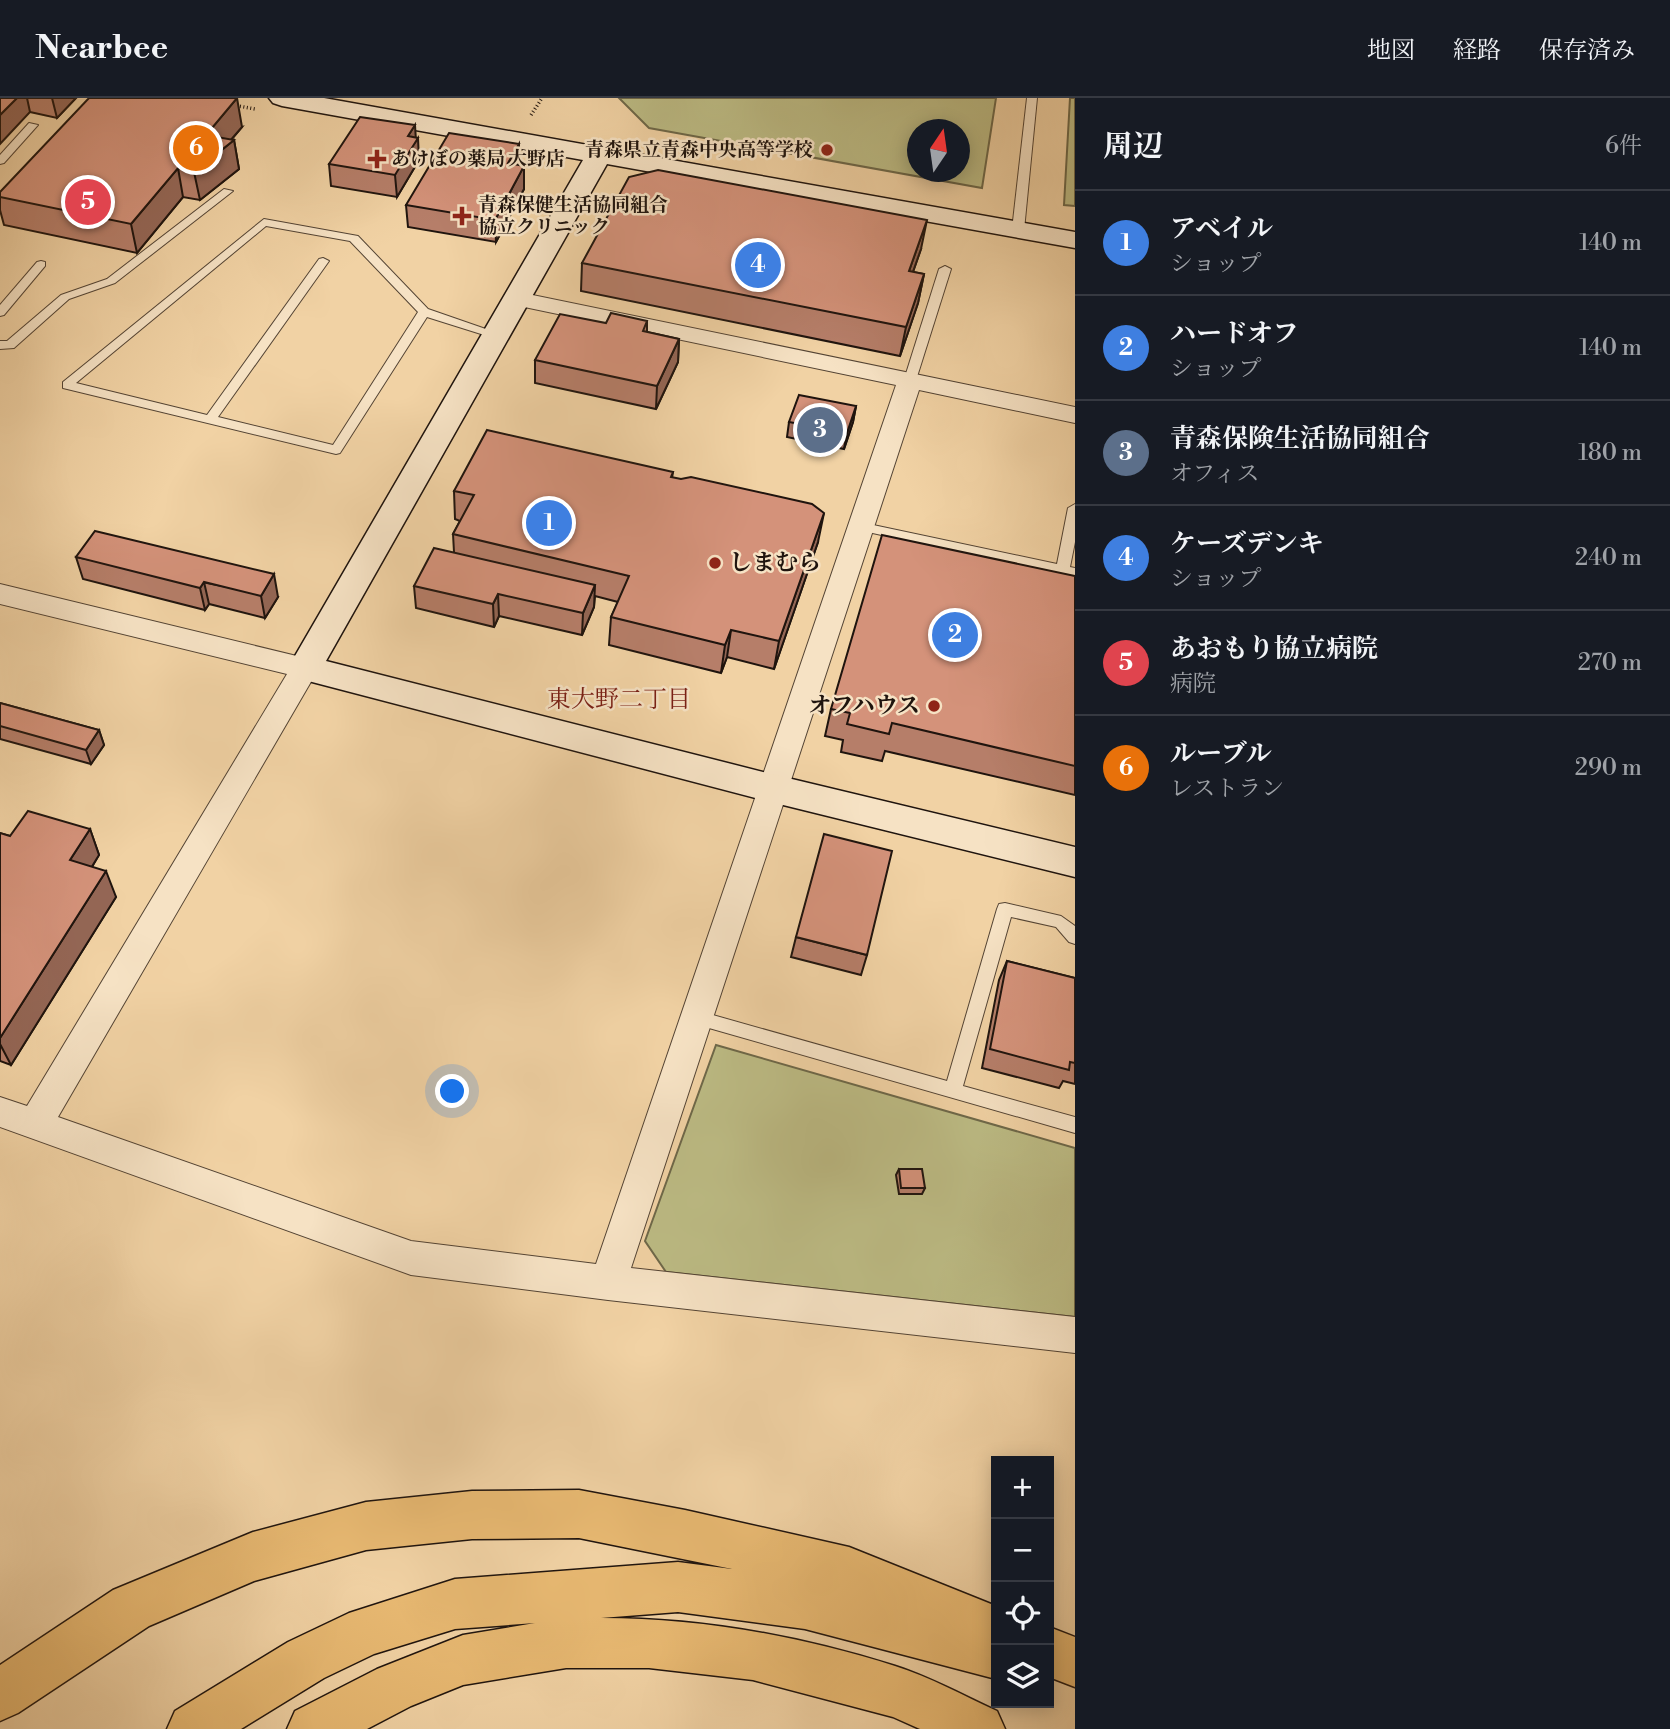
<!DOCTYPE html>
<html lang="ja">
<meta charset="utf-8">
<style>
body{margin:0;font-family:"Libre Bodoni","Noto Serif JP",serif;background:#20242c;color:#f1f3f6}
.controls{position:absolute;right:21px;bottom:21px;display:grid;overflow:hidden;border-radius:0px;box-shadow:0 4px 18px #0003}
.controls button{width:63px;height:63px;display:grid;place-items:center;padding:0;border:0;border-bottom:2px solid #363941;background:#171b24;color:#f1f3f6;font:35px sans-serif}
.compass{position:absolute;left:907px;top:21px;width:63px;height:63px;border-radius:50%;background:#171b24;box-shadow:0 4px 18px #0003;rotate:13deg}
.you{position:absolute;left:453px;top:994px;width:24px;height:24px;margin:-18px;border:5px solid #fff;border-radius:50%;background:#1a73e8;box-shadow:0 0 0 10px #1a73e833}
.badge{display:grid;place-items:center;width:46px;height:46px;border-radius:50%;background:#ea580c;color:#fff;font-size:23px;font-weight:700}
.pin{position:absolute;translate:-50% -50%;border:4px solid #fff;box-shadow:0 2px 7px #0006}
.list{margin:0;padding:0;list-style:none}
h2{display:flex;justify-content:space-between;align-items:center;height:91px;margin:0;padding:0 28px;font-size:30px}
h2 small{font-size:23px;font-weight:400;color:#9ea1a6}
.list li{display:grid;grid-template-columns:46px 1fr auto;gap:21px;align-items:center;box-sizing:border-box;height:105px;padding:0 28px;border-top:2px solid #363941}
.list b{display:block;font-size:26px;white-space:nowrap}
.list p{margin:0;font-size:23px;white-space:nowrap;color:#9ea1a6}
.list em{font-size:23px;font-style:normal;color:#9ea1a6}
.icon{flex:none;width:38px;height:38px;fill:none;stroke:currentColor;stroke-width:2;stroke-linecap:round;stroke-linejoin:round}
.map{position:relative;flex:none;width:1075px;height:1631px;overflow:hidden}
header{display:flex;align-items:center;gap:42px;box-sizing:border-box;height:98px;padding:0 35px;background:#171b24;border-bottom:2px solid #363941}
header strong{font-size:33px}
nav{display:flex;gap:38px;margin-inline-start:auto;font-size:24px}
main{display:flex}
aside{flex:1;background:#171b24}
.map>svg:first-child{display:block}
</style>
<header>
<strong>Nearbee</strong>
<nav><a>地図</a><a>経路</a><a>保存済み</a></nav>
</header>
<main>
<div class="map">
<svg width="1075" height="1631" viewBox="0 0 1075 1631">
<rect width="100%" height="100%" fill="#f1d2a4"/>
<filter id="stains"><feTurbulence type="fractalNoise" baseFrequency=".00286" numOctaves="4"/><feColorMatrix values="0 0 0 0 .2 0 0 0 0 .09 0 0 0 0 .02 0 0 0 .5 -.17"/></filter>
<radialGradient id="worn" r=".72"><stop offset=".6" stop-color="#630" stop-opacity="0"/><stop offset="1" stop-color="#630" stop-opacity=".3"/></radialGradient>
<!-- green -->
<g fill="#bcbb84" stroke="#6e6849" stroke-width="2" fill-rule="evenodd">
<path d="M619,0H996L982,90L649,30ZM918,32H960V74H918Z"/>
<path d="M1070,0H1075V108L1064,107Z"/>
<path d="M716,947L1075,1050V1219L666,1174L645,1143Z"/>
</g>
<g fill="none" stroke-linecap="round" stroke-linejoin="round">
<!-- lane casing -->
<g stroke="#544434" stroke-width="2">
<g id="lane">
<path d="M1027,0H1037L1024,132L1018,135L1012,132Z"/>
<path d="M29,25L38,27L4,65L0,66V57Z"/>
<path d="M224,91L233,93L115,185L69,201L14,250L0,251V243H7L61,197L107,181Z"/>
<path d="M264,121L358,138L428,211L503,237L497,241L427,219L340,355L336,356L63,290V284ZM266,128L350,143L418,214L333,347L218,319L329,163L323,160L319,161L207,317L76,285Z"/>
<path d="M41,163L45,164V168L4,217L0,218V207L37,164Z"/>
<path d="M945,168L951,171L916,282L910,286L906,285L904,282L939,171Z"/>
<path d="M1075,406V444L1070,469L1075,470V480L859,432L852,428L859,424L1057,466L1068,410Z"/>
<path d="M1005,805L1061,818L1075,828V846L1069,844L1056,829L1011,819L963,988L1075,1019V1035L695,926L689,924L687,919L689,914L695,912L947,983L997,811L999,806Z"/>
</g>
</g>
<!-- street casing -->
<g stroke="#544434" stroke-width="2">
<path id="street" d="M518,194L1075,309V325L919,292L631,1170L1075,1219V1255L608,1202L411,1177L0,1029V999L27,1008L287,576L0,506V486L305,560L315,563L319,570L58,1019L411,1143L596,1166L896,287L510,206L506,201L510,196Z"/>
</g>
<!-- secondary casing -->
<g stroke="#1f140e" stroke-width="3">
<path id="secondary" d="M269,0H324L1075,134V150L607,66L326,563L771,676L1075,749V779L771,704L293,579L288,570L583,62L282,8L273,5Z"/>
</g>
<!-- highway casing -->
<g stroke="#1f140e" stroke-width="3">
<g id="highway">
<path d="M579,1392L685,1412L849,1449L996,1508V1581L805,1531L678,1514L601,1520C701,1520 800,1538 895,1568C930,1579 964,1598 997,1613L1005,1631H920L893,1619L753,1582L649,1570H566L463,1587L411,1608L367,1631H287L295,1613L377,1571L463,1537L535,1525L455,1531L374,1556L324,1580L241,1631H167L175,1613L288,1544L349,1515L455,1481L678,1464L732,1471L579,1440L472,1441L366,1452L254,1483L149,1528L18,1615L0,1623V1567L113,1492L253,1434L366,1404L472,1393Z"/>
<path d="M1049,1529L1075,1539V1589L1049,1579Z"/>
</g>
</g>
<!-- path -->
<g stroke="#1f140e" stroke-width="3.5" stroke-dasharray="1 2.5" stroke-linecap="butt">
<path d="M233,7L255,11"/>
<path d="M531,17L542,0"/>
</g>
<!-- lane -->
<use href="#lane" fill="#f6e2c4" fill-rule="evenodd"/>
<!-- street -->
<use href="#street" fill="#f6e2c4" fill-rule="evenodd"/>
<!-- secondary -->
<use href="#secondary" fill="#f6e2c4" fill-rule="evenodd"/>
<!-- highway -->
<use href="#highway" fill="#e8b972" fill-rule="evenodd"/>
</g>
<!-- wall -->
<g fill="#b67e69" stroke="#1f140e" stroke-width="2">
<path d="M0,0H76L57,20L30,14Z"/>
<path d="M242,29L231,42H234L239,71L200,102L183,99L137,155L4,127L0,112V94Z"/>
<path d="M519,46V67L524,91L496,144L408,129L406,107Z"/>
<path d="M419,62L397,99L331,88L329,66Z"/>
<path d="M921,151L913,174L924,176L918,205L900,258L581,193L582,165Z"/>
<path d="M647,223V234L679,241L678,264L656,311L535,285V262L606,225Z"/>
<path d="M856,308L853,324L844,351L787,339L789,324Z"/>
<path d="M673,374L672,380L818,444L774,571L727,559L721,575L609,547L611,519L618,504L595,498L594,509L582,537L499,518L494,529L416,510L414,488L454,454L453,436L460,423L455,421L454,393Z"/>
<path d="M76,459L278,499L265,520L209,506L205,512L83,481Z"/>
<path d="M1075,478V697L885,653L882,663L841,654L843,642L825,638L831,611Z"/>
<path d="M0,605L99,632L104,647L91,666L0,641Z"/>
<path d="M90,731L99,757L92,769L116,799L11,967L0,963V735L10,738Z"/>
<path d="M796,839L867,857L861,877L791,859Z"/>
<path d="M1007,863L1075,880V986L1063,983L1059,990L982,970L999,882Z"/>
<path d="M899,1071L925,1090L922,1096H899L896,1077Z"/>
</g>
<!-- shaded-wall -->
<g fill="#946655" stroke="#1f140e" stroke-width="2">
<path d="M17,0H27L30,14L0,46V17Z"/>
<path d="M52,0H76L57,20Z"/>
<path d="M237,0L242,29L223,51L234,42L239,71L200,102L194,74L206,37Z"/>
<path d="M415,27L416,43L418,40L419,62L397,99L395,77L408,38Z"/>
<path d="M519,46V69L508,65Z"/>
<path d="M524,68V91L496,144L495,122Z"/>
<path d="M178,70L183,99L137,155L131,126Z"/>
<path d="M927,122L921,151L903,202L909,173Z"/>
<path d="M924,176L918,205L900,258L906,229Z"/>
<path d="M679,241L678,264L656,311L657,288Z"/>
<path d="M856,308L853,324L844,351L847,335Z"/>
<path d="M824,415L818,444L774,571L779,543Z"/>
<path d="M274,476L278,499L265,520L261,498Z"/>
<path d="M204,484L209,506L205,512L200,490Z"/>
<path d="M595,487L594,509L582,537L583,515Z"/>
<path d="M498,496L499,518L494,529L493,506Z"/>
<path d="M731,532L727,559L721,575L725,547Z"/>
<path d="M99,632L104,647L91,666L86,652Z"/>
<path d="M90,731L99,757L80,788L70,762Z"/>
<path d="M106,773L116,799L11,967L0,946V940Z"/>
</g>
<!-- building -->
<g fill="#d4927a" stroke="#1f140e" stroke-width="2">
<path d="M0,0H17L0,17Z"/>
<path d="M89,0H237L206,37L234,42L194,74L178,70L131,126L0,99V94Z"/>
<path d="M360,19L415,27L408,38L418,40L395,77L329,66Z"/>
<path d="M449,35L519,46L508,65L524,68L495,122L406,107Z"/>
<path d="M658,72L927,122L909,173L924,176L906,229L582,165L629,79Z"/>
<path d="M611,215L647,223L643,233L679,241L657,288L535,262L560,216L606,225Z"/>
<path d="M799,297L856,308L847,335L789,324Z"/>
<path d="M487,332L673,374L671,379L681,381L691,379L812,406L824,415L779,543L731,532L725,547L611,519L629,478L453,436L474,397L454,393Z"/>
<path d="M95,433L274,476L261,498L204,484L200,490L76,459Z"/>
<path d="M882,437L1075,478V668L892,625L889,636L847,626L850,615L831,611Z"/>
<path d="M434,450L595,487L583,515L498,496L493,506L414,488Z"/>
<path d="M0,605L99,632L86,652L0,628Z"/>
<path d="M28,713L90,731L70,762L106,773L0,940V735L10,738Z"/>
<path d="M824,736L892,753L867,857L796,839Z"/>
<path d="M1007,863L1075,880V965L1070,964L1069,972L990,951Z"/>
<path d="M899,1071H922L925,1090H901Z"/>
</g>
<!-- markers -->
<g fill="#8f2418" stroke="#f6e2c4" stroke-width="2.5">
<circle cx="827" cy="52" r="7"/>
<path d="M373.5 50.5h7v7h7v7h-7v7h-7v-7h-7v-7h7z"/>
<path d="M458.5 107.5h7v7h7v7h-7v7h-7v-7h-7v-7h7z"/>
<circle cx="715" cy="465" r="7"/>
<circle cx="934" cy="608" r="7"/>
</g>
<g text-anchor="middle" dominant-baseline="central" stroke-width="5" stroke-linejoin="round" paint-order="stroke">
<!-- far-poi labels -->
<g font-size="19" font-weight="bold" fill="#1f140e" stroke="#f6e2c4" text-anchor="start">
<text x="813" y="52" text-anchor="end">青森県立青森中央高等学校</text>
<text x="391" y="61">あけぼの薬局 大野店</text>
<text x="478" y="107">青森保健生活協同組合<tspan x="478" dy="22">協立クリニック</tspan></text>
</g>
<!-- poi labels -->
<g font-size="23" font-weight="bold" fill="#1f140e" stroke="#f6e2c4" text-anchor="start">
<text x="729" y="465">しまむら</text>
<text x="920" y="608" text-anchor="end">オフハウス</text>
</g>
<!-- neighbourhood labels -->
<g font-size="24" fill="#7a1f14" stroke="#f6e2c4">
<text x="619" y="602">東大野二丁目</text>
</g>
</g>
<rect width="100%" height="100%" filter="url(#stains)"/>
<rect width="100%" height="100%" fill="url(#worn)"/>
</svg>
<div class="controls">
<button>+</button>
<button>−</button>
<button><svg class="icon" aria-label="locate" viewBox="0 0 24 24"><circle cx="12" cy="12" r="6"/><path d="M12 2v4M12 18v4M2 12h4M18 12h4"/></svg></button>
<button><svg class="icon" aria-label="layers" viewBox="0 0 24 24"><path d="M12 4l9 5-9 5-9-5zM3 14l9 5 9-5"/></svg></button>
</div>
<svg class="compass" viewBox="-18 -18 36 36"><path d="M0-13l5 13h-10z" fill="#e53935"/><path d="M0 13l5-13h-10z" fill="#9ea1a6"/></svg>
<div class="you"></div>
<div class="pin badge" style="left:549px;top:425px;background:#3f7fe0">1</div>
<div class="pin badge" style="left:955px;top:537px;background:#3f7fe0">2</div>
<div class="pin badge" style="left:820px;top:332px;background:#5c6f8a">3</div>
<div class="pin badge" style="left:758px;top:167px;background:#3f7fe0">4</div>
<div class="pin badge" style="left:88px;top:104px;background:#e0444e">5</div>
<div class="pin badge" style="left:196px;top:50px;background:#e8710a">6</div>
</div>
<aside>
<h2>周辺<small>6件</small></h2>
<ul class="list">
<li><span class="badge" style="background:#3f7fe0">1</span><div><b>アベイル</b><p>ショップ</p></div><em>140 m</em></li>
<li><span class="badge" style="background:#3f7fe0">2</span><div><b>ハードオフ</b><p>ショップ</p></div><em>140 m</em></li>
<li><span class="badge" style="background:#5c6f8a">3</span><div><b>青森保険生活協同組合</b><p>オフィス</p></div><em>180 m</em></li>
<li><span class="badge" style="background:#3f7fe0">4</span><div><b>ケーズデンキ</b><p>ショップ</p></div><em>240 m</em></li>
<li><span class="badge" style="background:#e0444e">5</span><div><b>あおもり協立病院</b><p>病院</p></div><em>270 m</em></li>
<li><span class="badge" style="background:#e8710a">6</span><div><b>ルーブル</b><p>レストラン</p></div><em>290 m</em></li>
</ul>
</aside>
</main>
